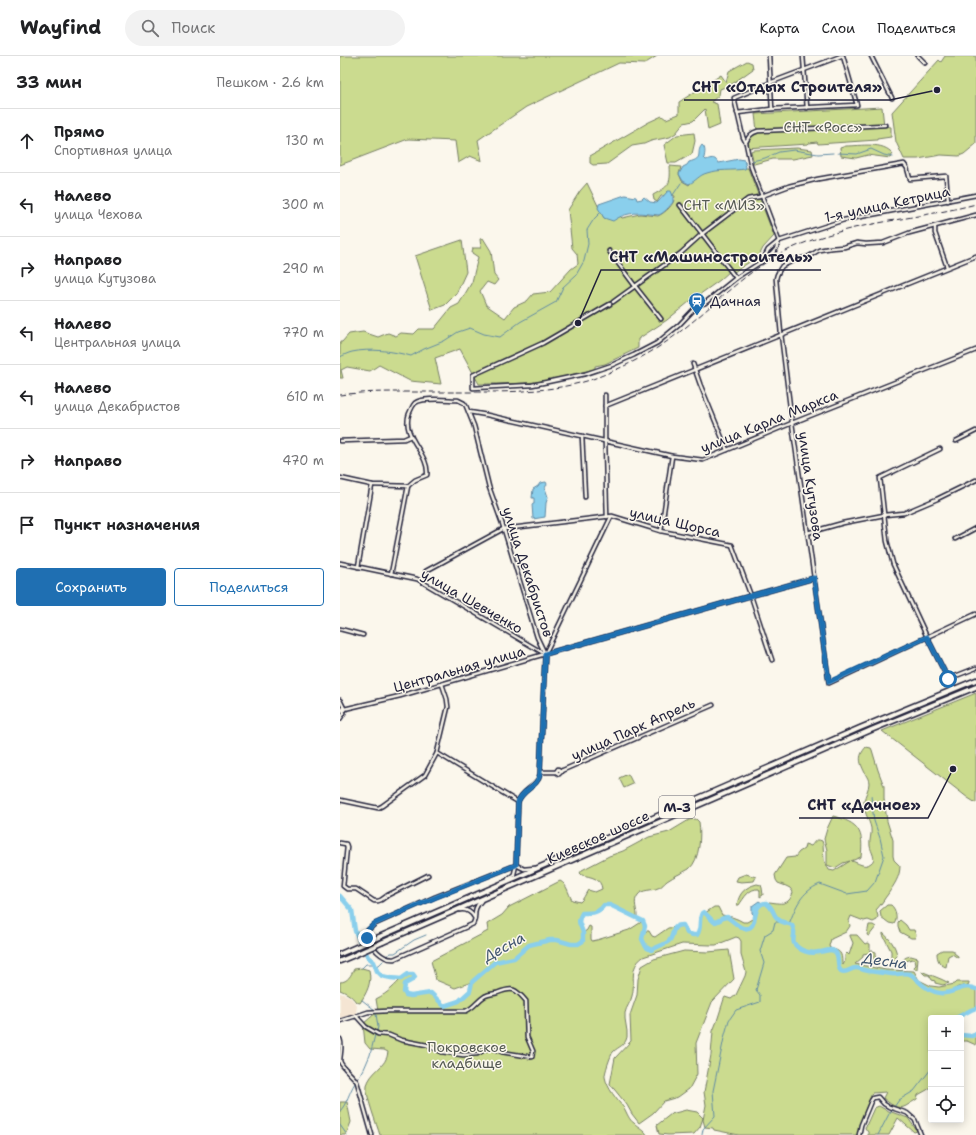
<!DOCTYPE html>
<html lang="ru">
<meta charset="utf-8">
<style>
body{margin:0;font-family:"Shantell Sans",sans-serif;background:#f2f2f2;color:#202124}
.controls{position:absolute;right:12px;bottom:12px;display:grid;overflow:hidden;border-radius:4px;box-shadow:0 2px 10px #0003}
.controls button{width:36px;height:36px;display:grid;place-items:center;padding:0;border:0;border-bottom:1px solid #e0e0e0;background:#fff;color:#202124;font:20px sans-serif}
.stop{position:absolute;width:12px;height:12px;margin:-9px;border:3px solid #1f6fb2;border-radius:50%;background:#fff}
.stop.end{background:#1f6fb2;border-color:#fff;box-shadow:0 1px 4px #0008}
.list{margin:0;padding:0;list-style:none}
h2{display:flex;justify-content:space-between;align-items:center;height:52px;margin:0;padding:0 16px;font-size:17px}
h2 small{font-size:13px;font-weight:400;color:#757577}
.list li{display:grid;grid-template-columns:26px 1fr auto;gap:12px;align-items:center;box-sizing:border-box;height:64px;padding:0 16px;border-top:1px solid #e0e0e0}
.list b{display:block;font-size:15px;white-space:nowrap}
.list p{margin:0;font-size:13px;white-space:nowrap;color:#757577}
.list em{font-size:13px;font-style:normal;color:#757577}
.actions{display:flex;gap:8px;padding:12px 16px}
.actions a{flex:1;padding:9px 0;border:1px solid #1f6fb2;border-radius:4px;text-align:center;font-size:14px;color:#1f6fb2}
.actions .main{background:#1f6fb2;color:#fff}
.icon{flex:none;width:22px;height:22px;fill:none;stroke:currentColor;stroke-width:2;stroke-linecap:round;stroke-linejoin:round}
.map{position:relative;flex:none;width:636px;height:1079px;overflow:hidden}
header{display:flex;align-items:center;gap:24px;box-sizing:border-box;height:56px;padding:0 20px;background:#fff;border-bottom:1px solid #e0e0e0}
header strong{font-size:19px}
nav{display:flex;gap:22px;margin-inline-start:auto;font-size:14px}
.search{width:280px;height:36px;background:#f2f2f2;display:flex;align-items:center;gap:10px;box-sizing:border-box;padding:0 14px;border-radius:22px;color:#757577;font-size:15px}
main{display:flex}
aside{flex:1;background:#fff}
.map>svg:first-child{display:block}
</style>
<header>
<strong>Wayfind</strong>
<div class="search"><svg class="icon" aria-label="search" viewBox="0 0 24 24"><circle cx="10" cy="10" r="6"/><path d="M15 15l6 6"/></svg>Поиск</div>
<nav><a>Карта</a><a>Слои</a><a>Поделиться</a></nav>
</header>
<main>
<aside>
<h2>33 мин<small>Пешком · 2.6 km</small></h2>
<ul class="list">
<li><svg class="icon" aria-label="ahead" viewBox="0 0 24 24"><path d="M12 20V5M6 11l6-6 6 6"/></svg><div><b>Прямо</b><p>Спортивная улица</p></div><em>130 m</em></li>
<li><svg class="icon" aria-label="left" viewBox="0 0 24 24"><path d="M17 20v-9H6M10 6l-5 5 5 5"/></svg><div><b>Налево</b><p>улица Чехова</p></div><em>300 m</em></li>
<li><svg class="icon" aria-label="right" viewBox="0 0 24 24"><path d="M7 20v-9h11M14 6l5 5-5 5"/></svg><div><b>Направо</b><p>улица Кутузова</p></div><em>290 m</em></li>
<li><svg class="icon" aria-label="left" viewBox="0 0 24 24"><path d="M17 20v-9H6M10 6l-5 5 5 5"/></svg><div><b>Налево</b><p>Центральная улица</p></div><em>770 m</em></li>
<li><svg class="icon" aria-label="left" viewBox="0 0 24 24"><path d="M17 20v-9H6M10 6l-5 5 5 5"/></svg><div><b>Налево</b><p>улица Декабристов</p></div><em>610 m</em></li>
<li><svg class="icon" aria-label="right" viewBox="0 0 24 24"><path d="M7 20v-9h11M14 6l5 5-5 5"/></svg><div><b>Направо</b></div><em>470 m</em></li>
<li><svg class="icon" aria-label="arrive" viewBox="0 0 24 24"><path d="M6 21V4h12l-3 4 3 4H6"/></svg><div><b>Пункт назначения</b></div></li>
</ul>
<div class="actions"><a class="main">Сохранить</a><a>Поделиться</a></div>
</aside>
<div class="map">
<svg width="636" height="1079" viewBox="0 0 636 1079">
<rect width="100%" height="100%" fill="#fbf7ec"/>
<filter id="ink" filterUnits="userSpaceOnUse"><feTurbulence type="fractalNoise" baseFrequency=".025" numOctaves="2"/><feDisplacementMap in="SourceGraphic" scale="8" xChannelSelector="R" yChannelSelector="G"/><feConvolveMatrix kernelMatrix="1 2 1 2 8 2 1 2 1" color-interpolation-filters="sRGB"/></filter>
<g filter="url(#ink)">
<!-- built -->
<path fill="#f5e5d3" d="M0,937L9,940L17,949L16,958L0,962Z"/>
<!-- green -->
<g fill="#cbdb8f" stroke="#767e65">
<path d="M0,0H317L304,8L279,7L186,51L138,84L142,105L130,100L118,107L115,85L68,83L0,109Z"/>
<path d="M605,0H636V88L624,98L619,100L601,99L578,103H564L556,86L552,56L599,4L601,6Z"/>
<path d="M407,5L412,7L413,13L392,28L380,33L379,39L371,46L377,48L380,69L368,74L365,53L353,65L344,67L336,77L330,81L311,85L304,88L292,90L267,108L253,109L250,107V100L309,66L322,60L326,63L339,58V46L381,19L386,26L389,15Z"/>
<path d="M542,51L544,70L551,71V81L537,83V84L478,88L477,86L469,87L468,88L406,92C406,81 406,78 417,75L415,58Z"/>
<path d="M354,77L355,85L352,98L336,107H328L324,89L337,79Z"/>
<path d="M506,90C521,90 543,85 553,98L550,102L528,99L516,102L501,100L500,92Z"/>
<path d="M457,92L472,94L473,99L453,103H433L414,108L411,95L413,94Z"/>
<path d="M330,110L341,111L339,118L342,125L349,129L356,119L374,113L408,112L434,180L423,192L419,200L394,216L390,215L380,224L349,246L327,264L298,283V292L265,308L255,310V313C240,316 225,321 210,324C187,328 162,328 139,328L120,293L95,302L101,328L70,325L39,309L30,315L7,311L1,314L3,322H0V286H2L9,278L23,276L38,281L48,277L56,280L61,277L74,278L79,273H94L111,252L119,248L132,226L138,201L132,197L133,192H141L140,183L143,182L151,195L154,219L158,224L154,229L147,226L140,235L146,249L165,262L174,251L187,245L193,238L210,236L231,213L238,208L237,198L232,192L228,154L240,135L247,127L264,162L280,160L282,162L300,158L318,160C326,156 334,149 335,140L328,139L321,140L317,146L314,144L313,139C329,130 331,129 330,110Z"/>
<path d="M122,184L126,216L116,238L105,249L92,254L75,200Z"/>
<path d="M636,637V747L628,742L542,675Z"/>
<path d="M526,691L531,692L532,694L538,714L544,730V743L547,765L553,784V800L554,804L560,810C560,821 554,829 548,838C544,843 541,849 536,854L538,860L537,864L533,866L528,864L524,865L511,860L509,865L510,870L506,876L491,883L489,890L490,892C500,895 502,896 502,907L503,909L505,905V899L507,897L509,899L513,887L510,880V879H517L525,888L527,887L530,888V895H533L536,896V900L533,905L527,909L526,907C530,906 532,903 534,899L532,898L528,899L529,897L523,898V901L515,908L546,914L574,915L579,924L591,930L599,931L615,928L617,926H629V927L628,929L618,931L611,935L624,931L636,933V952L631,954L616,962H591V1031L587,1034L578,1039L577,1043C573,1045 570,1048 566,1050C558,1055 549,1047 543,1042L546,1036L532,1037L519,1070L517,1079H399L374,1074L373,1072L365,1071L363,1064L366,1049L364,1036L371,999L373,975L377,965L384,943L385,941L391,943L396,939L405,920L406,916L401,899V885L399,882L396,881L376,889H371L342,888L303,901C288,912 296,925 292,940C291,946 286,951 285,957C284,965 288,973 287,981C285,990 279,990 273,996C271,998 264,1018 265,1021C267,1032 277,1044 284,1052C287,1057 289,1064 294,1067C299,1072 304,1073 307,1079H40C37,1069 25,1039 27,1030C29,1016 47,1011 48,996L44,994L30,993L25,987L23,968L38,955L36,943C42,940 48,936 52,932C59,926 63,918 73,918L75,921L72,924L65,929L64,935L66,939L71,940L91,937L104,950L119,945L130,935L132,926L115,932L96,924L91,905L148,875L147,868L162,859L169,851L220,825C227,828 228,837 232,844L240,846C244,843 245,838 248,834L255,836L262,833C261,822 251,821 242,819L240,817L242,814L269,800L283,795L309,781L329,776L349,764L356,763L359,766C361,779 360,804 349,813C342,817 334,820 327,825C324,827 322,831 318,832C312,835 302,833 298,839C292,846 298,854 297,863L270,849H264C259,857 252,857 242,857C237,866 239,869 243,877L247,874L249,870L251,871V883L252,885L257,884L289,874L303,865L305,870L304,875H309L312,880L315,881L328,872L337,871L342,869H343L347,877L356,879C364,873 356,862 364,856L365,857L374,851H378L382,859C389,860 397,862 403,866H407L412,863L414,864C416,856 417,846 428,847L429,846C440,847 449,851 453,836L450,832L446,830L438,827L436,824L435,819L446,802L455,801L459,796L464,793L465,788L471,790C475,786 475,782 482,785L483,788L484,804L489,814L494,815L510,805L503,807L495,812L487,809V794L484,783L487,773L493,760C519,767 524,775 521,801L511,805C518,806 524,813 531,807C537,803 531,796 530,790C529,784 532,778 531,772C529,763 523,755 524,745C525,739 529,733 529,727C529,724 527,721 526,719C520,707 517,701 526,691Z"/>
<path d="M288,718L293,728L284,732L279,722Z"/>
<path d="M406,818L416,821L414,825L401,826L396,825L398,821Z"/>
<path d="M417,828L421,829L422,832L423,839L420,841V835L419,833C409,832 404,842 399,849H397C399,837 405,831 417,828Z"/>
<path d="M547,849H551C556,853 558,863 554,868L549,867L541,861L540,855Z"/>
<path d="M560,864L566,869L569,874H574L576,879L575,882H571L560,876L558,870V866Z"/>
<path d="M529,869H533L536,871L529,880L527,879Z"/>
<path d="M543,877C550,883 556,890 557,900L552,905L551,903V895L543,879Z"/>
<path d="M389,894L394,923L372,946L356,987L357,1018L349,1033L338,1041L324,1045L313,1057L299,1067L292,1058L287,1049L270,1028L275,1002L291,985L290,959L297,939L298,923L302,910L314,903L344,895L368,896Z"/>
<path d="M602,894H612L614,895V897L618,900V902L612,898L608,900L606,911C599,909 597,903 597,897Z"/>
<path d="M571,900L578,902L577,913H575L574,911L576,909L575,904L572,903L566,905L565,910L563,908C562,902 566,901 571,900Z"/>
<path d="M22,912L29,914C32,927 27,936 20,947L16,946C12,940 7,937 0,934V926C8,926 11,919 14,913Z"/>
<path d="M581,915C590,919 600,922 609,927L603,929L595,927V925L592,924L589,919H585Z"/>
<path d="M636,978V989L627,985H621V979L632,980Z"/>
<path d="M0,1046H7L11,1066L6,1079H0Z"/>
<path d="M539,1050L546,1054L568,1062L577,1075L574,1076L558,1062L549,1079H528V1076L525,1072L534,1052Z"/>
<path d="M346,1054L357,1056L363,1062L360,1071L354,1078L328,1079L319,1078L317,1069L331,1058Z"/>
</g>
<!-- water -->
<g fill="#8acfec" stroke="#608aa5">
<path d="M362,89C366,92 365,97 364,102L366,104C369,103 373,101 376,104C377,105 377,106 379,107L399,103L404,104L406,111L405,113C392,115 379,113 367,117C359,119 356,125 349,128L343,125L339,118L343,111L347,109L349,106C365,102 355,97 362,89Z"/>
<path d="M328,135H331L333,140V146C330,150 324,157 319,159C316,159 312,158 309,158C296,156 284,157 273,165L264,162L258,152L259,148L285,139L296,141L297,144L302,143L304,141L310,146L317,147Z"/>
<path d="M206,426L207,428L205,432L208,441L206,447L205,461L193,463L192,448H194V442H192L193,433L198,430L200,427Z"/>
<path d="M419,845L422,847L417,851L415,860L412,857V850Z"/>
</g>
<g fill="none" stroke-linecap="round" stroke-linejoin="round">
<!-- stream -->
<g stroke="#608aa5" stroke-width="1">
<path d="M498,97L517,98L531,93L544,99L553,101"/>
<path d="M412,105L425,102L439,96L454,94L478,98L493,97"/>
<path d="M405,107L408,106"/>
<path d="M333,139L341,127"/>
<path d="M0,301C4,299 8,297 12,296C30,292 53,295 71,300L84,293L104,285L118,276L130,272L144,278L160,281L180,266L216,246L223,231L236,219L244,205L248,188L247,174L254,163L261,156"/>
<path d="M449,868C456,850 461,836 480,828L507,838L527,835L535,826L544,800L540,782L534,765L531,740"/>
<path d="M46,900L51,897H55L74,884L86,879"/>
<path d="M35,910L39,909L43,905"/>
<path d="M22,912L26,908H35"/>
<path d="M22,944L35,954"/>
<path d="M36,958L38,971L37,975"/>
<path d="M18,1023L24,1013L30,999L35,979"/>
<path d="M0,1055C7,1048 9,1036 15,1027"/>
<path d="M0,1069L7,1079"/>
<path d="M362,1079L363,1073L375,1060L373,1035L384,982L389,964L396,954L420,946V939L416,934L424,907L420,895L425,879L433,874L435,866H442"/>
<path d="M538,1079L549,1058L559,1044L574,1035L591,1013"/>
</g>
<!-- river -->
<g stroke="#8acfec" stroke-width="4.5">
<path d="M0,840L12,854L15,875L28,901L34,906L37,915L42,920L51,922L61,923L68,918H73L75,921L72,924L65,928L64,936L66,939L71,940L91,937L104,950L119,945L130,935L132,926L155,906L174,902L189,889L210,884H217L231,888H238L243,885C243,884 243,878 243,877C241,868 236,868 242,857C252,857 259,857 264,849H270L303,865L305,870L302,883L306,891L311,894C313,893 327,887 329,885C335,879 330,869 343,869L347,877L353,879H357C362,872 358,864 362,857L364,856L374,866C379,866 382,861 387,861C392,864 397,870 403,872C421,876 409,848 426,847C434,852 432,857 437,862C441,867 447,867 452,869C452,870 454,874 454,875C455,879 452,883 454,887C459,895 470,898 479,896C482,896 487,894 491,894C502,896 495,910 501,915C507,918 510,912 516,912C518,912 521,913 524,914C533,916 543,917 552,918C557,919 564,916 570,918C573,919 575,922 577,924C583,930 592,936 600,937C613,939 621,927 636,933"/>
<path d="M616,962L631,954L636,952"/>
<path d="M621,979L632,980L636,978"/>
</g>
<!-- minor casing -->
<g stroke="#22223b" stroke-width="5.5">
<g id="minor">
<path d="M429,0L432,53"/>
<path d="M463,0L467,52"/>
<path d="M531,0L552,42"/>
<path d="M578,0L585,7"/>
<path d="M397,57L432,53L517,49L503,0"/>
<path d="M406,86C409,80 411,77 418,75L545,69"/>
<path d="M340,149L396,222"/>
<path d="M636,159L569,177L543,187L526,188L517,187L504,191L491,192L479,194L468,201L455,204L442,210L440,213L437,219L436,223L441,278L452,367L489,627L636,558"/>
<path d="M595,170V177L607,211"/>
<path d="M439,185L411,111L406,87L403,81L394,42L432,26L501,0"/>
<path d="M269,195L295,230L321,263"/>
<path d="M423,204L428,194L439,185L504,164L636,139"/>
<path d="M273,246L341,197L362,178L408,143L419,141L449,130L478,123L564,108L567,112L570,123L606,120L608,145"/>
<path d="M270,248L203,287L133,319V332L192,329L207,326L245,318L272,309L294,299L317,287L339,269L358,249L365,247L396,222L430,200L436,193L439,185"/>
<path d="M353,308L360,328L387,394"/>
<path d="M265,339V386L267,461"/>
<path d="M265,350L636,200"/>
<path d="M129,356L147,359L332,400L363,404L452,367L636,294"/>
<path d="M242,380L245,441"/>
<path d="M0,385L64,383L71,380"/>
<path d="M616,385L636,375"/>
<path d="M600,393L540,422L547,485L553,508L587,581L613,633"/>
<path d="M0,422L32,429L68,430L75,424L87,419C90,398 61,381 69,358C71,354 72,350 75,347C83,341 108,344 118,344L124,347L126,350L134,370L149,431L162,467L197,581L205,598L200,718C198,731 182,733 178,746L176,809L174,818L168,823"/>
<path d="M321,475L332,400"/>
<path d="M467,477L503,467L544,459L564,457L597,443L636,424"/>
<path d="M615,483L636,472"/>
<path d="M0,507L77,523L205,598L271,461"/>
<path d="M18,511L32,429"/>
<path d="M86,515L163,473L272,460L321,475L392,489L411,540L432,604"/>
<path d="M51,518L68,430"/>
<path d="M0,573L23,579"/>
<path d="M608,623L636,612"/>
<path d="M0,644L5,654"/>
<path d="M0,654L60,640L205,598L474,522"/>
<path d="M0,663L4,657L3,654"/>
<path d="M97,697L178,746"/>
<path d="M221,715L373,649"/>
<path d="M201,716H216L219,718L221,716L220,714L218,713L216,716"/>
<path d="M0,744L38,752L42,750L85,719L97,697L108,651L107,643L102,628"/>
<path d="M0,787L6,788L7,791L3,830L7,833H16L34,845H38L41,844L48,839L88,819"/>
<path d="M176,809L184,813L195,812"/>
<path d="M141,845C131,855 138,860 133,868L54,903C41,904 32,890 26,881L28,874L35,868L95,841L176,809"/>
<path d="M120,854C126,853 131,856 134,861"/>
<path d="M0,965L16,960L26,971L38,978L49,979L61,984L87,989L102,996L123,999L137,998L149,991L162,996L192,1001L193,995L187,981L186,945C175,932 173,931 157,937C153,938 149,938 145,940C137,945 135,951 126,955H47L28,956L16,960"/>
<path d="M0,983C3,991 0,997 0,1005C2,1012 13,1019 17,1026L32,1079"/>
<path d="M519,1079L521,1069L531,1045L533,1042L538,1041L544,1048L549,1051L567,1057L575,1064L581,1079"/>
</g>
</g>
<!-- highway casing -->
<g stroke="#22223b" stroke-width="7">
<g id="highway">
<path d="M39,881L520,672L636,624"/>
<path d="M43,886L531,674L636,631"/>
<path d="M0,898L7,895"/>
<path d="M0,905L12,900"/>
</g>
</g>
<!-- minor -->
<use href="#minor" stroke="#fbf7ec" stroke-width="2.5"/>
<!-- highway -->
<use href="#highway" stroke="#fbf7ec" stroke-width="4"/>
<!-- rail -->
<path stroke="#22223b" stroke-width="1" stroke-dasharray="6 3" stroke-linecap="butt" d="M0,339C21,336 43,336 65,336C90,336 115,336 141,336C177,336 215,335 250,324C278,314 305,301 329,284C368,256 397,222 440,198C501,166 571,165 636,148"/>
<!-- highway-bridge casing -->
<g stroke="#22223b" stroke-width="7" stroke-linecap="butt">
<g id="highway-bridge">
<path d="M7,895L39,881"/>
<path d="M12,900L43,886"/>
</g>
</g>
<!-- highway-bridge -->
<use href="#highway-bridge" stroke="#fbf7ec" stroke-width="4"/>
</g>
</g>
<g fill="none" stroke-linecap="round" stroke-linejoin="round" filter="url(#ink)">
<!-- route -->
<path stroke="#1f6fb2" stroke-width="5" d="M27,882L28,874L34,868L94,842L176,809L178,746C182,733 198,731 200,718L205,598L474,522L489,626L587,581L608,623"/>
</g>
<!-- icons -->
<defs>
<g id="station-pin" transform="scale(0.9)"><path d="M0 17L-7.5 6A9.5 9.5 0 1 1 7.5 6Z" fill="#1f6fb2" stroke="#fbf7ec"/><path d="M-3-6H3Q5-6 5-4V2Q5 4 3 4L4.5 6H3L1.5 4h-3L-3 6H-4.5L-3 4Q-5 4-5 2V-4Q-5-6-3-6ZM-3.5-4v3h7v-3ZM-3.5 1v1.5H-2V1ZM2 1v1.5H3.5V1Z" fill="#fff"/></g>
</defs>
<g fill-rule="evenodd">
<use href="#station-pin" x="357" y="245"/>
</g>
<g text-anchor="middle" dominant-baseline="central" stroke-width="3" stroke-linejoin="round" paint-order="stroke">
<!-- shield labels -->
<rect fill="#fbf7ec" stroke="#636270" stroke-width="1" x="319" y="740" width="36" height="22" rx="3"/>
<g font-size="13" font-weight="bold" fill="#22223b">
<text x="337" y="751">М-3</text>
</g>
<!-- park labels -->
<g font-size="14" fill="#555a54" stroke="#fbf7ec">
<text x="483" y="71">СНТ «Росс»</text>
<text x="384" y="149">СНТ «МИЗ»</text>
<text x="127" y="991">Покровское<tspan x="127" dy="16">кладбище</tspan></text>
</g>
<!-- street labels -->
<g font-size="14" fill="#22223b" stroke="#fbf7ec">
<text transform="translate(547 148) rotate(-12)">1-я улица Кетрица</text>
<text transform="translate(429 365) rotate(-22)">улица Карла Маркса</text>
<text transform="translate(471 430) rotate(82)">улица Кутузова</text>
<text transform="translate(335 466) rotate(13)">улица Щорса</text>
<text transform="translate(188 516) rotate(72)">улица Декабристов</text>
<text transform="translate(132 545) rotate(30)">улица Шевченко</text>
<text transform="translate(119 613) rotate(-16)">Центральная улица</text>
<text transform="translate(293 673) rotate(-24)">улица Парк Апрель</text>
<text transform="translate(258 781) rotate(-24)">Киевское шоссе</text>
</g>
<!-- poi labels -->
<g font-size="14" fill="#22223b" stroke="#fbf7ec" text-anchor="start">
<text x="370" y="245">Дачная</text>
</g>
<!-- water labels -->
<g font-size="15" font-style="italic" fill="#415670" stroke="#fbf7ec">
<text transform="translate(164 891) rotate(-29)">Десна</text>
<text transform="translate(545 905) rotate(8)">Десна</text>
</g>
</g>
<!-- callouts -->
<path fill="none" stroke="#22223b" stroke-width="1.5" d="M597 34L550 44H344M238 267L261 214H481M613 713L588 762H459"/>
<g fill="#22223b" stroke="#fbf7ec" stroke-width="1.5">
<circle cx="597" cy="34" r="4"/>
<circle cx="238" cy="267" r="4"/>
<circle cx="613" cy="713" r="4"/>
</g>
<g font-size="15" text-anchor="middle" font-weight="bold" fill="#22223b" stroke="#fbf7ec" stroke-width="3" stroke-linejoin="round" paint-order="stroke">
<text x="447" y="36">СНТ «Отдых Строителя»</text>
<text x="371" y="206">СНТ «Машиностроитель»</text>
<text x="524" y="754">СНТ «Дачное»</text>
</g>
</svg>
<div class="controls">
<button>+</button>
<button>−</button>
<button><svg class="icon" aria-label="locate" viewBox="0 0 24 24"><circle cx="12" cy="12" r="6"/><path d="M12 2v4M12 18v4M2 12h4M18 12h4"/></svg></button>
</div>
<div class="stop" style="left:608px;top:623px"></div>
<div class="stop end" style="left:27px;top:882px"></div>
</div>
</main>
